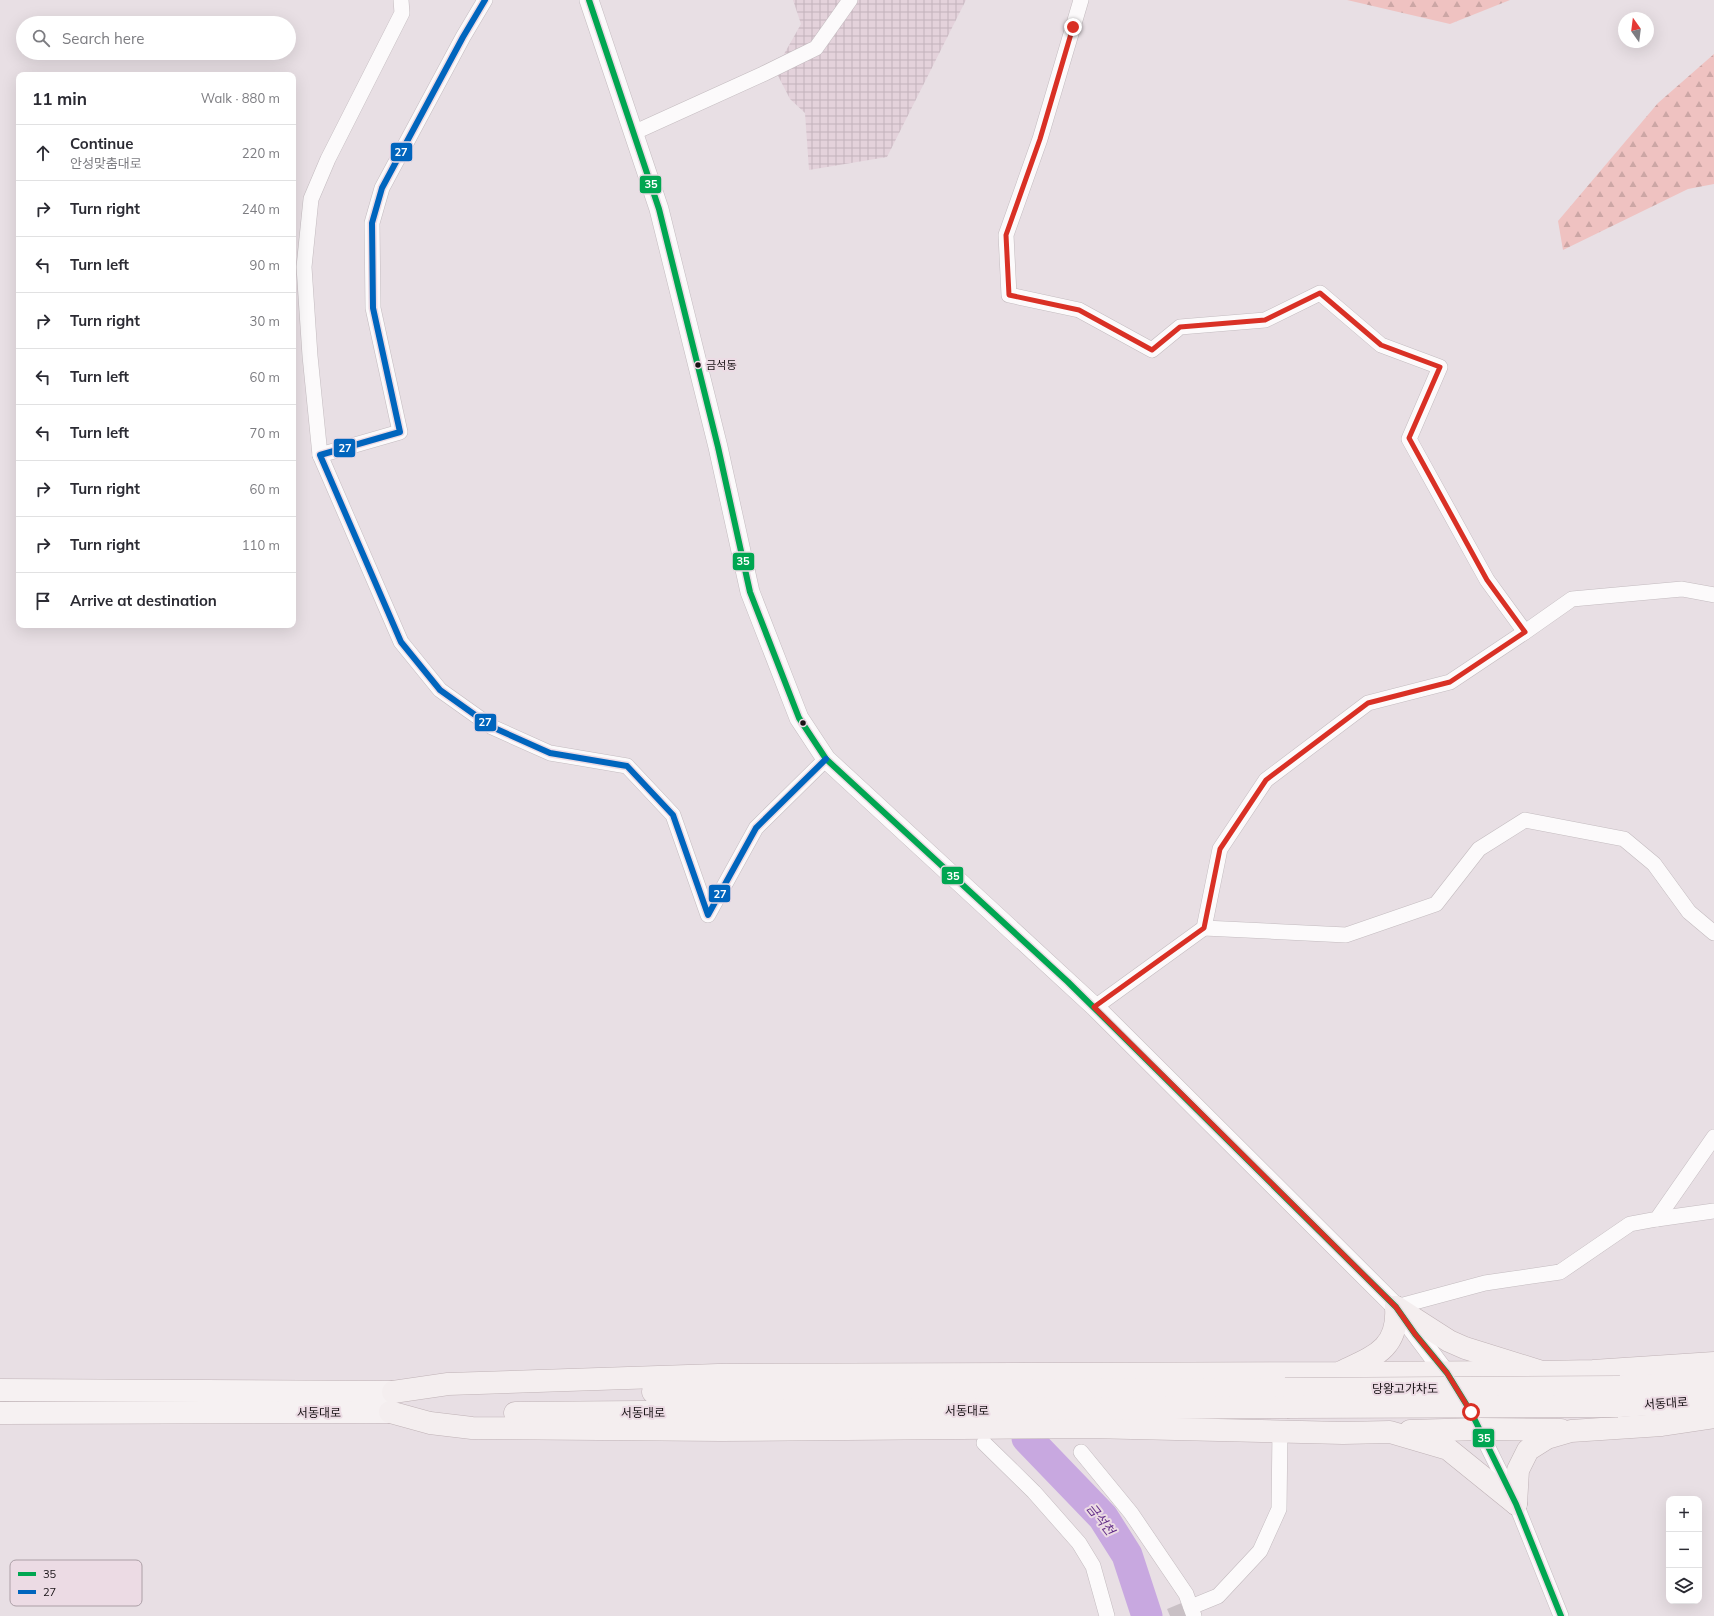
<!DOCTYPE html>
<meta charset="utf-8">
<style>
body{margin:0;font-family:Mulish,"Noto Sans KR",sans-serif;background:#f7f7f7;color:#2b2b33}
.controls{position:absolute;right:12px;bottom:12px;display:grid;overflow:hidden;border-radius:8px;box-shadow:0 4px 16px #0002}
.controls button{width:36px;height:36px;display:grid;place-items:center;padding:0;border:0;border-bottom:1px solid #e1e1e2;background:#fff;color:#2b2b33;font:20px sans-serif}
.compass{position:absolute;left:1618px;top:12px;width:36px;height:36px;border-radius:50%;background:#fff;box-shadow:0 4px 16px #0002;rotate:346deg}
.stop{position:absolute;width:12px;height:12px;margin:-9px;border:3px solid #d93025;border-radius:50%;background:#fff}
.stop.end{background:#d93025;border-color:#fff;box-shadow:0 1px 4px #0008}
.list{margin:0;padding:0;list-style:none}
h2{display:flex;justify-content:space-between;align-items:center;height:52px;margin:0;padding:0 16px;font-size:17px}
h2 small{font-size:13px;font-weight:400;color:#7c7c81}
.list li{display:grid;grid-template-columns:26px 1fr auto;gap:12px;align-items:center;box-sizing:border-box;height:56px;padding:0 16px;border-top:1px solid #e1e1e2}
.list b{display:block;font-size:15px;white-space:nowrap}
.list p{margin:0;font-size:13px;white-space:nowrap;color:#7c7c81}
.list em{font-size:13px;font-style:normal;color:#7c7c81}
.icon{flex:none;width:22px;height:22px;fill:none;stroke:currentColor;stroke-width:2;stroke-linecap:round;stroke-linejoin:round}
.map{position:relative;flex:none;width:1714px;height:1616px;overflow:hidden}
.search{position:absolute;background:#fff;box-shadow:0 4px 16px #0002;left:16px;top:16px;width:280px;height:44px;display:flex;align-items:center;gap:10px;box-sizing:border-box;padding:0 14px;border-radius:22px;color:#7c7c81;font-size:15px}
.panel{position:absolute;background:#fff;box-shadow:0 4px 16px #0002;left:16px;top:72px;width:280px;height:556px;border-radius:8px}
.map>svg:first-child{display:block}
</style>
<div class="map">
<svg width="1714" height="1616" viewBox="0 0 1714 1616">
<defs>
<pattern id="industrial-grid" width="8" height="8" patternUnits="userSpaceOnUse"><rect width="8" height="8" fill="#e4d2db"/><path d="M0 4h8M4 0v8" fill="none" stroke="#c3b3bb"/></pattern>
<pattern id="forest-firs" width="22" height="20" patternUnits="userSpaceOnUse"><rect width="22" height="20" fill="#efc2c1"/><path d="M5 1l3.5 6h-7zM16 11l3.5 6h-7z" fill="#cca6a5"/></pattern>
</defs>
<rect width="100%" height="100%" fill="#e8dfe4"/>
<!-- industrial -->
<path fill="url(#industrial-grid)" d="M793,0H966L887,157L809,170L805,113L790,99L775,70L801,24Z"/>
<!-- forest -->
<g fill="url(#forest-firs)">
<path d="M1347,0H1510L1450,24Z"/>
<path d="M1714,54V184L1688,189L1563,250L1558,221L1658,103Z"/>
</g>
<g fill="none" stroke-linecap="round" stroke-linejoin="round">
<!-- river -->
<path stroke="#c8a8e0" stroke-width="31" d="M1027,1438L1103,1517L1127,1555L1147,1616"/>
<!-- minor-tunnel -->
<path stroke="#c9c0c5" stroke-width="15" stroke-dasharray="15 8" stroke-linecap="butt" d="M1170,1616L1191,1607"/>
<!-- minor casing -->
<g stroke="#c3bbbf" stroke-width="16">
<g id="minor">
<path d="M485,0L463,37L382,188L372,223L373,308L400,432L320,455L401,642L440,690L492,727L550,753L627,766L673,815L708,915L756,828L826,759"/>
<path d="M1081,0L1040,139L1006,235L1009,295L1079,310L1152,350L1180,327L1265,320L1320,293L1381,345L1440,367L1409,439L1487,580L1525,632L1572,599L1682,589L1714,595"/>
<path d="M633,133L763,74L816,48L850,0"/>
<path d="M320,455L310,356L304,267L311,199L328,159L402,13L401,0"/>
<path d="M1204,928L1346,935L1436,904L1479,849L1525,820L1624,839L1654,864L1689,912L1714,933"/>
<path d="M1095,1007L1204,928L1220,849L1266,780L1368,703L1450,682L1525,632"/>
<path d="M1657,1219L1714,1211"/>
<path d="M1396,1307L1485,1283L1560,1272L1630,1224L1657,1219L1714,1137"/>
<path d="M1476,1423L1516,1504L1561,1616"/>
<path d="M984,1443L1034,1492L1079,1543L1093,1566L1107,1616"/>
<path d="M1081,1452L1131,1513L1186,1594L1194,1616"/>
<path d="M1191,1607L1218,1596L1260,1551L1279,1509L1280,1431"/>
</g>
</g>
<!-- tertiary casing -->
<g stroke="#c3bbbf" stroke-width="20">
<path id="tertiary" d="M589,0L659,209L718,447L750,592L799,718L826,759L1095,1007L1396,1307L1452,1382"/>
</g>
<!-- primary casing -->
<g stroke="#bfb2b6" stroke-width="23">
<g id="primary">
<path d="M0,1390L393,1392"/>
<path d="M0,1413L390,1412"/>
</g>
</g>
<!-- trunk casing -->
<g stroke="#bfb2b6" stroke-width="23">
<g id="trunk">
<path d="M1396,1307L1449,1341L1465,1348L1542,1372L1593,1371L1714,1363"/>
<path d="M1345,1373L1519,1372"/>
<path d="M1620,1387L1676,1384L1714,1380"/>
<path d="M393,1392L448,1384L718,1375L1339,1373C1372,1357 1399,1350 1396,1307"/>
<path d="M653,1392L1285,1389"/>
<path d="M1618,1406L1673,1403L1714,1399"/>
<path d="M390,1412L430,1423L472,1428L721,1430L1089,1427L1343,1433L1390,1432L1448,1449L1516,1504"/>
<path d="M515,1413L1287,1407"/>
<path d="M1410,1431L1479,1429L1561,1430"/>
<path d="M1516,1504L1518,1470L1528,1450L1547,1438L1571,1431L1662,1425L1714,1417"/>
</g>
</g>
<!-- minor -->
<use href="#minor" stroke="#fcfafb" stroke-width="15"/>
<!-- tertiary -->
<use href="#tertiary" stroke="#fcfafb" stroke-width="19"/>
<!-- primary -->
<use href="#primary" stroke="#f6f1f2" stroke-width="22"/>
<!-- trunk -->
<use href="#trunk" stroke="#f4eeef" stroke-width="22"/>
<!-- trunk-bridge casing -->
<g stroke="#bfb2b6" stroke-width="23" stroke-linecap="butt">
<g id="trunk-bridge">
<path d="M1285,1389L1620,1387"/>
<path d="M1287,1407L1618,1406"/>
</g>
</g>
<!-- trunk-bridge -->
<use href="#trunk-bridge" stroke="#f4eeef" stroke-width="22"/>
<!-- bus-1 casing -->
<g stroke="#ecdbe4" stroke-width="9">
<path id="bus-1" d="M589,0L659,209L718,447L750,592L799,718L826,759L1068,982L1396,1307L1415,1334L1447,1373L1471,1412L1516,1504L1561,1616"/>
</g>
<!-- bus-2 casing -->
<g stroke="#ecdbe4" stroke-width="9">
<path id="bus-2" d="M485,0L463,37L382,188L372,223L373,308L400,432L320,455L401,642L440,690L492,727L550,753L627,766L673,815L708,915L756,828L826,759"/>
</g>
<!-- bus-1 -->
<use href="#bus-1" stroke="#00a651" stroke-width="6"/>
<!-- bus-2 -->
<use href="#bus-2" stroke="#0065bd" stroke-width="6"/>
</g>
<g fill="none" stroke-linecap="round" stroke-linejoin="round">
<!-- route -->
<path stroke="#d93025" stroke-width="5" d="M1073,27L1040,139L1006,235L1009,295L1079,310L1152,350L1180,327L1265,320L1320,293L1381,345L1440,367L1409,438L1487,580L1525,632L1450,682L1368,703L1266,780L1220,849L1204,928L1094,1007L1396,1307L1415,1334L1447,1373L1471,1412"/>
</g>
<!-- markers -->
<g fill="#181215" stroke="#ecdbe4" stroke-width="1.5">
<circle cx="698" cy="365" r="3.5"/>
<circle cx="803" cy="723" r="3.5"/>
</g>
<g text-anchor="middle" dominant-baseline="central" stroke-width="4" stroke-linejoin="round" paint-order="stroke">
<!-- bus labels -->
<g font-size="11" fill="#181215" stroke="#ecdbe4" text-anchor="start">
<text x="706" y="365">금석동</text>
</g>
<!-- street labels -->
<g font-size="12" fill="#181215" stroke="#ecdbe4">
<text x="1405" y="1388">당왕고가차도</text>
<text transform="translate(1666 1403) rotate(-4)">서동대로</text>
<text x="967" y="1410">서동대로</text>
<text x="319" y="1412">서동대로</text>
<text x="643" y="1412">서동대로</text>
</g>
<!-- water labels -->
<g font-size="13" font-style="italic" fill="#622d88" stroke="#ecdbe4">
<text transform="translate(1101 1519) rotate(52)">금석천</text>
</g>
</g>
<!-- legend -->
<rect x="10" y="1560" width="132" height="46" rx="6" fill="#ecdbe4" stroke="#ac9fa6" stroke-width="1"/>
<rect x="18" y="1572" width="18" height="4" fill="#00a651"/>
<rect x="18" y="1590" width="18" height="4" fill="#0065bd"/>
<g font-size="11" fill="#181215">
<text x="43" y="1578">35</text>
<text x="43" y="1596">27</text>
</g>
<g stroke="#ecdbe4" stroke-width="1.5">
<rect x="390" y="142" width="23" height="20" rx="4" fill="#0065bd"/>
<rect x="639" y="175" width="23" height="19" rx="4" fill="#00a651"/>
<rect x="333" y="438" width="23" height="20" rx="4" fill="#0065bd"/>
<rect x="732" y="552" width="23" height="19" rx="4" fill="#00a651"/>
<rect x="474" y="713" width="23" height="19" rx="4" fill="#0065bd"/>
<rect x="941" y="866" width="23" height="19" rx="4" fill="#00a651"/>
<rect x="708" y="884" width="23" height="19" rx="4" fill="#0065bd"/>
<rect x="1472" y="1428" width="23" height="20" rx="4" fill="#00a651"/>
</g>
<g font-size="11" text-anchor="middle" font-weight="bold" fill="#fff">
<text x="401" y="156">27</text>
<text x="651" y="188">35</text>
<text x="345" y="452">27</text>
<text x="743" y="565">35</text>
<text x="485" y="726">27</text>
<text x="953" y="880">35</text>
<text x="720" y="898">27</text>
<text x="1484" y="1442">35</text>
</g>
</svg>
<div class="controls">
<button>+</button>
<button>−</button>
<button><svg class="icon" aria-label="layers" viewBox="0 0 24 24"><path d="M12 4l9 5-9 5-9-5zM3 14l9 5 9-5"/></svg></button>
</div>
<svg class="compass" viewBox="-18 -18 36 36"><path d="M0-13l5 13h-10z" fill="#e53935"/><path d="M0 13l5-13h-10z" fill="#7c7c81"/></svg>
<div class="stop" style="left:1471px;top:1412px"></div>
<div class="stop end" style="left:1073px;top:27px"></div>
<div class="search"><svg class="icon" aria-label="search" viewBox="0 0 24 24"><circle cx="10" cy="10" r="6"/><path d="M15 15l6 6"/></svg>Search here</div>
<section class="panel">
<h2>11 min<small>Walk · 880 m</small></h2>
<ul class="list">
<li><svg class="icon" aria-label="ahead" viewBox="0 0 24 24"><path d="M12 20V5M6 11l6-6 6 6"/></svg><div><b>Continue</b><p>안성맞춤대로</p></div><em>220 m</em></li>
<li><svg class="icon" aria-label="right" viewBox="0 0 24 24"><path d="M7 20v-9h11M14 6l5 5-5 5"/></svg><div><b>Turn right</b></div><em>240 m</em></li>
<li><svg class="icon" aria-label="left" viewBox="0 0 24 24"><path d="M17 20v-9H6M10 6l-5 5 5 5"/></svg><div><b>Turn left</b></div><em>90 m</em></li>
<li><svg class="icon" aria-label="right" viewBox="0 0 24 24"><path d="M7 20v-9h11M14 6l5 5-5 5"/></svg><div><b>Turn right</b></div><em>30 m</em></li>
<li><svg class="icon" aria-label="left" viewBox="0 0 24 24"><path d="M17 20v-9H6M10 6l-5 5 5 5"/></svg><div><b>Turn left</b></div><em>60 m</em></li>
<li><svg class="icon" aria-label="left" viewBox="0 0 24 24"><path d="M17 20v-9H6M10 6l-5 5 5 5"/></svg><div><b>Turn left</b></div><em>70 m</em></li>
<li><svg class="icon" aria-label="right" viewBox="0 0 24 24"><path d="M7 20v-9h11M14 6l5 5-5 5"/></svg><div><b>Turn right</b></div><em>60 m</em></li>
<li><svg class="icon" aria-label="right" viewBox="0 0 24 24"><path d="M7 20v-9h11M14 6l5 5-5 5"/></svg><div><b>Turn right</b></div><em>110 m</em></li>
<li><svg class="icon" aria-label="arrive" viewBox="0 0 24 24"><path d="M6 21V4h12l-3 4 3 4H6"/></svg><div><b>Arrive at destination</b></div></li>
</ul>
</section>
</div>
